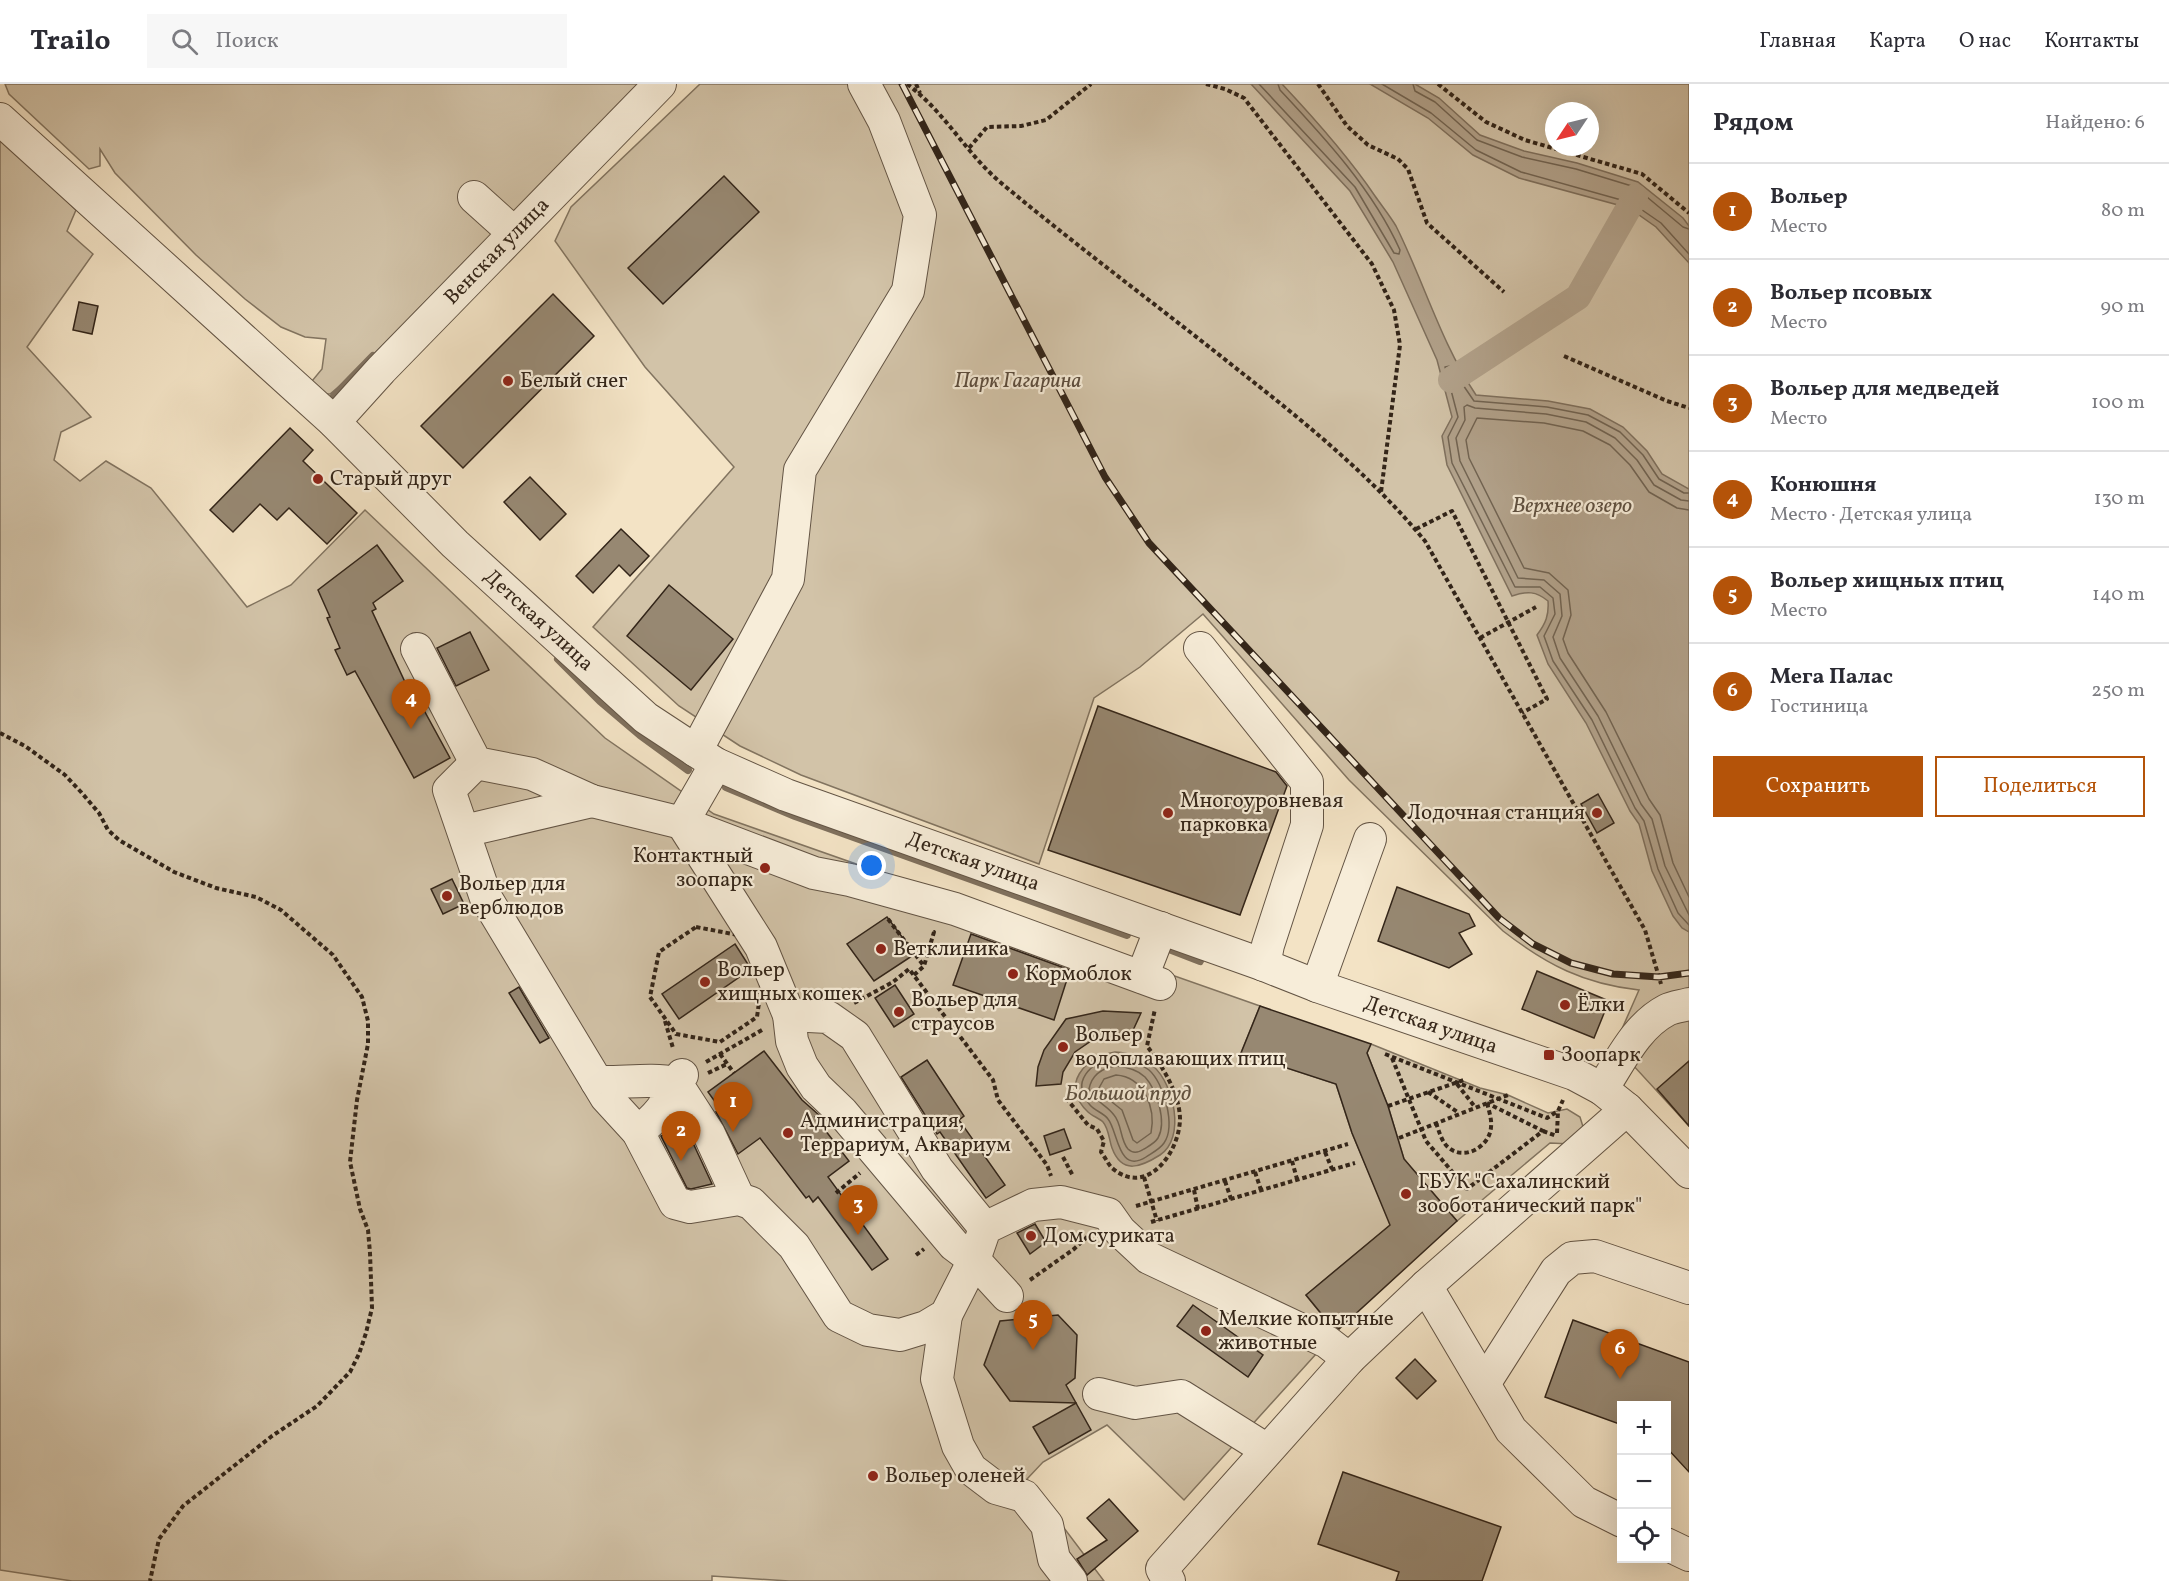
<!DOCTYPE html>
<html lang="ru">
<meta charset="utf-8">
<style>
body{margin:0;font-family:Vollkorn,serif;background:#f7f7f7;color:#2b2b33}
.controls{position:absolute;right:18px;bottom:18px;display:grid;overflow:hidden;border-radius:0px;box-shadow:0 6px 24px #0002}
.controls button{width:54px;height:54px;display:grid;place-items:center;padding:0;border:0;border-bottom:2px solid #e1e1e2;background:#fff;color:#2b2b33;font:30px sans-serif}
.compass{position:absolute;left:1545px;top:18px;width:54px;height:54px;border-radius:50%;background:#fff;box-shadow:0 6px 24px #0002;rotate:235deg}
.you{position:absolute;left:872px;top:782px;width:21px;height:21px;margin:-15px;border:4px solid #fff;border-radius:50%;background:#1a73e8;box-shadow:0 0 0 9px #1a73e833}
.badge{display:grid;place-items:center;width:39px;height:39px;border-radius:50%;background:#b45309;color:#fff;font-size:20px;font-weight:700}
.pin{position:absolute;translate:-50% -50px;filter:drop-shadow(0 2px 3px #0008)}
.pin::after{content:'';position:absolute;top:32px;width:21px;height:18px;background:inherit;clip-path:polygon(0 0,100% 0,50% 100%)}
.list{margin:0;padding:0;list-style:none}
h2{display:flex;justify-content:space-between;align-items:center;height:78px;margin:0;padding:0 24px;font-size:26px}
h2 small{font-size:20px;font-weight:400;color:#7c7c81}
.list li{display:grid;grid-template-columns:39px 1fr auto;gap:18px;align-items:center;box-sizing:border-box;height:96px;padding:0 24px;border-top:2px solid #e1e1e2}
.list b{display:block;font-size:22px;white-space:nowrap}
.list p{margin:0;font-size:20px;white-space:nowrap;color:#7c7c81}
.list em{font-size:20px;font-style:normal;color:#7c7c81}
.actions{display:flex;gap:12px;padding:18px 24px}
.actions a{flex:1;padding:14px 0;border:2px solid #b45309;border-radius:0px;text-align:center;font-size:21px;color:#b45309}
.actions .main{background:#b45309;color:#fff}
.icon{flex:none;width:33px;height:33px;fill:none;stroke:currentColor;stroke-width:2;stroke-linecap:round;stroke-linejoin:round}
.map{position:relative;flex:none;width:1689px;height:1497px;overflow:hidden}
header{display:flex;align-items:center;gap:36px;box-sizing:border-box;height:84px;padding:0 30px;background:#fff;border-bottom:2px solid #e1e1e2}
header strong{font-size:28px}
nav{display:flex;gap:33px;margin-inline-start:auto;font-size:21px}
.search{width:420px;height:54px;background:#f7f7f7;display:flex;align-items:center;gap:15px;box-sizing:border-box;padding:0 21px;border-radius:0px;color:#7c7c81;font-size:22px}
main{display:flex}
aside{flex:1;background:#fff}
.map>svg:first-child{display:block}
</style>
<header>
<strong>Trailo</strong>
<div class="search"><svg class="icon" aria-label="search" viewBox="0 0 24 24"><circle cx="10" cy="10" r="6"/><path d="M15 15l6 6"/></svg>Поиск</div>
<nav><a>Главная</a><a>Карта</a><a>О нас</a><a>Контакты</a></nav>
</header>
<main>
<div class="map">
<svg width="1689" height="1497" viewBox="0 0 1689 1497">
<rect width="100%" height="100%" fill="#f3e3c5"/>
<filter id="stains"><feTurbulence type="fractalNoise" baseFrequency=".00333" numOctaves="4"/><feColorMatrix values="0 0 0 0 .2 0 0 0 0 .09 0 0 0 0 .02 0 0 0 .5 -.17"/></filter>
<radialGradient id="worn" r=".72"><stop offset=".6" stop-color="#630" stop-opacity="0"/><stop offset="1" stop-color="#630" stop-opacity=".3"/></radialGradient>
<!-- green -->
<g fill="#d2c3a8" stroke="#827460" stroke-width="1.5" fill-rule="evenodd">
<path d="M5,0H640L353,291L330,310H319L312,297L322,285L326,255L305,253L281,243L245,215L196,171L115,89L100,65V82L89,85L9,10Z"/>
<path d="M700,0H1689V1042L1632,980L1611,970L1639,906C1584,900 1547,881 1503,847L1349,696L1203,530L1140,583L1094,614L1039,780L801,691L740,662L679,622L593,543L734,383L645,283L555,157L571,123ZM1554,27H1590V63H1554Z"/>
<path d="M0,52L76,126L67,147L93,170L27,263L91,333L61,348L54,376L80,397L106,377L151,404L247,523L291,501L365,426L605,654L714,730L1260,922L1241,969L1336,1000L1352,1049L1391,1141L1306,1211L1336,1248L1184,1416L1107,1341L1043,1378L1027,1395L1104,1497H789L712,1492V1497H72L0,1486Z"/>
<path d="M1371,960L1480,1004L1508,1011L1548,1029L1567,1025L1580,1033L1584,1046L1572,1060L1550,1059L1457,1137L1404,1075L1388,1022L1367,969Z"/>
</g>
<!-- water -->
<g fill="#b2a28b" stroke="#7f705d" stroke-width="1.5">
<path d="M1251,0H1282C1315,35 1348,72 1375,112C1382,122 1390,132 1396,142C1424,198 1441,259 1476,311L1548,317L1590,325L1623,343L1647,367L1662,390L1689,405V848L1682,844L1673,832L1652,787L1639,740L1630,727L1586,639L1548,580L1537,551C1546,539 1549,531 1548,517C1536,507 1527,507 1512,512L1447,381L1442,352L1452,333L1437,276L1393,178L1350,107Z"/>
<path d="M1370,0H1415L1439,14L1480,51L1524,67L1577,79L1638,98L1683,134L1689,142V179L1656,143L1629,124L1519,94L1473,71L1428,34Z"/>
<path d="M1115,968C1129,969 1142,972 1153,982C1174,1000 1186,1054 1160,1071C1141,1083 1122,1091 1112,1064C1109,1056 1109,1045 1103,1038C1099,1034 1092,1032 1088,1028C1059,1001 1085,973 1115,968Z"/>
</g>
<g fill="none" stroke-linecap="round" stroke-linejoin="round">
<!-- shore -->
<g stroke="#726452" stroke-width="1.5">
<path d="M1259,0L1355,103L1394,169L1399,170L1400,166C1373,106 1325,54 1280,6L1278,0"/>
<path d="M1382,0L1431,29L1476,66L1521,88L1632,119L1661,139L1689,170"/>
<path d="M1413,0L1415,7L1435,18L1477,56L1522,73L1576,85L1635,103L1683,143L1689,145"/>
<path d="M1689,409H1684L1659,395L1643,371L1620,348L1588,331L1547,323L1474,317L1450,282L1445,283L1458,333L1448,353L1452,379L1515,503H1540L1553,514L1555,530L1544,552L1553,577L1592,636L1635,724L1644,737L1658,785L1678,829L1689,841"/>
<path d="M1689,417L1681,416L1654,401L1637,376L1615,354L1586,338L1546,330L1475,324L1467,321L1464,323L1465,336L1456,354L1460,377L1518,494L1544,496L1560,510L1562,532L1553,553L1560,574L1598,632L1641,720L1652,735L1665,782L1689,831"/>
<path d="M1689,426L1677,424L1649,408L1630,381L1610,361L1583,347L1544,339L1477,334L1466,356L1469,374L1524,484L1549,489L1568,506L1571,531L1563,555L1568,569L1606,628L1649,715L1660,731L1673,779L1689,813"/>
<path d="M1115,974C1127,975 1139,978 1149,986C1164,999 1176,1042 1164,1059C1160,1065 1152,1069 1146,1073C1118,1091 1118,1047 1108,1035C1104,1029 1095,1027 1090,1021C1070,998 1090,978 1115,974Z"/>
<path d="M1116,982C1127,983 1137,985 1145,993C1157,1006 1167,1038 1158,1054C1155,1059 1149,1062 1144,1065C1138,1069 1133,1070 1128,1065C1120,1056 1122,1040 1114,1031C1106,1020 1096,1019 1089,1005C1092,990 1102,984 1116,982Z"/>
<path d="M1116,991C1144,993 1156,1024 1151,1049L1137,1059L1133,1056L1122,1026L1103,1011L1099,1004L1104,995Z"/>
</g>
<!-- stream -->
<g stroke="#7f705d" stroke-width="8">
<path d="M334,312L373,272"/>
<path d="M558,575L600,617L640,651L688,686"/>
<path d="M726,703L795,732L1127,851"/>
<path d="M1169,865L1200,877"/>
</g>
<!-- canal -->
<path stroke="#b2a28b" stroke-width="26" d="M1451,296L1578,213L1635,113"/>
</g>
<!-- building -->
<g fill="#978872" stroke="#332519" stroke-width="1.5">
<path d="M724,92L759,128L663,220L628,184Z"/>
<path d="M553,210L594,252L463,384L421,342Z"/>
<path d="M79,218L98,222L92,250L73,246Z"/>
<path d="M290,344L313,366L303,377L357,429L327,460L289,424L277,436L260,420L233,448L210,426Z"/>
<path d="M530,393L566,430L540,456L504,418Z"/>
<path d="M621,445L649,472L630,492L619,481L593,509L576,492Z"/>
<path d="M377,461L403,497L373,519L376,525L372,527L405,598L408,597L450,674L414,694L355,587L347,591L335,566L340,564L327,534L330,533L318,506Z"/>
<path d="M669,501L733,555L691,606L627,552Z"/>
<path d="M470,548L489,586L456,602L437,564Z"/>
<path d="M1098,622L1276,688L1287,702L1240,831L1048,766Z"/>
<path d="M1598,710L1614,739L1597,749L1581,720Z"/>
<path d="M452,795L464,820L443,830L431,805Z"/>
<path d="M1397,803L1469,830L1475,842L1459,849L1472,870L1449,884L1378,857Z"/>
<path d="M887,833L915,870L874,897L847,860Z"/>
<path d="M971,850L1070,886L1054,936L953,901Z"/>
<path d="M735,860L751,885L679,935L662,910Z"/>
<path d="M1537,887L1609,917L1594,954L1522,925Z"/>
<path d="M895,901L914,930L894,943L875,914Z"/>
<path d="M519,903L549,954L540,959L509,909Z"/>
<path d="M1260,922L1371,960L1367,969L1388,1022L1404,1075L1457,1137L1339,1245L1328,1238L1306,1211L1390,1141L1352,1049L1336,1000L1241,969Z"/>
<path d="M1103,927L1141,929L1129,955L1106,952L1094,955L1075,968L1063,988L1061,1000L1036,1002L1038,983L1044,966L1066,935Z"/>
<path d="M764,967L802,1016L819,1031L815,1033L849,1077L828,1093L888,1175L872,1186L818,1113L813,1118L809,1112L806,1114L760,1054L738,1070L716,1028L721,1026L708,1008Z"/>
<path d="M927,976L964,1032L959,1036L1005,1101L986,1114L940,1048L937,1050L901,993Z"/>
<path d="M1689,977V1042L1657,1005Z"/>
<path d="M682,1042L693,1059L712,1100L691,1105L687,1104L661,1052Z"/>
<path d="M1064,1045L1071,1064L1050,1071L1044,1052Z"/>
<path d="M1035,1140L1046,1158L1030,1170L1017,1149Z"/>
<path d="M1193,1221L1263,1271L1248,1293L1177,1242Z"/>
<path d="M1058,1231L1077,1251L1075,1294L1066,1301L1076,1319L1010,1317L984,1281L1000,1237Z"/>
<path d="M1573,1236L1689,1278V1388L1666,1363V1322H1622V1341L1545,1313Z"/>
<path d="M1415,1275L1436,1297L1417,1315L1396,1294Z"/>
<path d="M1076,1319L1091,1346L1049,1370L1033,1343Z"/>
<path d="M1343,1388L1501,1443L1482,1497H1396L1399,1488L1318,1460Z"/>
<path d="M1109,1415L1138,1447L1087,1491L1077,1475L1107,1456L1087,1434Z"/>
</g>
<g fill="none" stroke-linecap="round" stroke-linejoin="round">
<!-- minor casing -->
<g stroke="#635444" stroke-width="34">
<g id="minor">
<path id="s1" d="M0,35L334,338L455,460L646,634L716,680L786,711L1264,881L1317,902L1574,990L1602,1005L1627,1025L1689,1088"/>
<path d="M474,113L514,149"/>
<path id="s2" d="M334,338L381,286L660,0"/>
<path d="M1200,564L1307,698V741L1268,861L1264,881"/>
<path d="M417,565L476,679L532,690L592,717L682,739L814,789L850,796L955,825L1160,900"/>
<path d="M696,667L788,495L800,386L908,207L920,131L884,37L864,0"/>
<path d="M476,679L449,706L486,814L606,1013L638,1048L675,1119L690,1123L739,1115L751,1119L794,1162L839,1232L868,1246L900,1251L926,1243L946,1231L974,1176L985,1144L1033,1121L1061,1118L1108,1130L1120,1147L1149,1174L1327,1258L1349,1275"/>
<path d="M682,739L761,863L789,931L792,957L802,982L816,1003L842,1028L954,1161L974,1176L1007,1212"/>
<path d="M682,739L716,680"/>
<path d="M464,747L592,717"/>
<path d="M1142,893L1161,844"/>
<path d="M1317,902L1370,755"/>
<path d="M789,931L828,933L855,952L937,1085L985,1144"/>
<path d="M682,991L676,999L709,1050L739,1115"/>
<path d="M597,998C623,999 651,994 676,999C666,1022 658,1032 638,1048"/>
<path d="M1602,1005C1620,978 1636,942 1667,926C1673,923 1682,922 1689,920"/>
<path d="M1426,1202L1511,1346L1584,1418L1622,1437"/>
<path d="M946,1231L937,1295L958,1362L971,1385L996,1404L1024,1412L1047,1441L1054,1475L1071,1497"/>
<path d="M1484,1300L1556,1187L1572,1174L1595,1172L1689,1204"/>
<path d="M1099,1310L1135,1319L1181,1312L1267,1366"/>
<path d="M1666,1460L1689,1471"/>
<path d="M1169,1497L1162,1485L1349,1275L1426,1202L1627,1025"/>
</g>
</g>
<!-- path -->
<g stroke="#332519" stroke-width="4" stroke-dasharray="4.5 3" stroke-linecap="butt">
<path d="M907,0C944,27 966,69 1000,98C1079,164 1162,225 1242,289C1307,340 1372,393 1425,457L1645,846L1661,900"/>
<path d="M916,0L920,9"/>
<path d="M1206,0L1225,5L1244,14L1372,180L1394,226L1400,261L1381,408"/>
<path d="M1318,0L1347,42L1368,61L1398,75L1408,85L1427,139L1504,208"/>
<path d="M1438,0L1486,38L1525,56L1642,90L1689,129"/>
<path d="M969,64L987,43L1021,42L1046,36L1091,0"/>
<path d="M1564,272L1667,317L1689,324"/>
<path d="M1416,445L1452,427L1547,615L1522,629"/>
<path d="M1480,554L1536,523"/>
<path d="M0,649L25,662L65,691L81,708L99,729L108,746L119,756L174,788L216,804L256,813L281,826L333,871L362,913L368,937V960L357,1016L350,1078L360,1125L368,1146L370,1169L372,1224L366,1249L359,1270L350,1288L317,1322L272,1352L183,1422L159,1455L150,1497"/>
<path d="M888,835L924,882"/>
<path d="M696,843L738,851L763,890L757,933L720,958L676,950L650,913L659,868Z"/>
<path d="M914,891L924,882L934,848H932"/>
<path d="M854,919L893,898L909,885L993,996L998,1016L1047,1081L1051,1092"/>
<path d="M1619,927L1625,914"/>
<path d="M665,937L673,964"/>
<path d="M720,970L734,989"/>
<path d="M1385,970L1547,1034L1558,1027"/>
<path d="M1392,974L1426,1057L1467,1105L1543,1047L1487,1019"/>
<path d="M706,978L762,946"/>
<path d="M708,989L727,980"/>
<path d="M1457,1000L1475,1023"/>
<path d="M1428,1008L1459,1029"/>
<path d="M1066,1014L1088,1041L1097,1045L1104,1057L1101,1068C1105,1073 1108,1080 1112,1084C1147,1114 1180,1068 1180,1034C1179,1008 1162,982 1147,962L1155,925"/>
<path d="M1388,1022L1464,996"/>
<path d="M1436,1039C1439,1047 1442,1059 1449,1064C1465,1077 1490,1062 1491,1043C1492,1036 1489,1027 1487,1019"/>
<path d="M1543,1047L1557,1052"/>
<path d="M1557,1049L1558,1027L1563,1016"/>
<path d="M1399,1054L1508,1011"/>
<path d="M1325,1068L1332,1085"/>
<path d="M1063,1073L1073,1092"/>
<path d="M1292,1077L1297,1095"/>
<path d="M1255,1088L1261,1106"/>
<path d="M1144,1093L1157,1137"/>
<path d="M1225,1097L1231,1115"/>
<path d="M1194,1106L1198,1125"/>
<path d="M836,1109L860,1089"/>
<path d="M1136,1122L1348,1060"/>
<path d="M1151,1138L1355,1079"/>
<path d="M916,1171L924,1165"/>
<path d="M1030,1196L1074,1165L1088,1152"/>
</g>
<!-- minor -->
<use href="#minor" stroke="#f7edd9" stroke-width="32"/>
<!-- rail casing -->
<g stroke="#332519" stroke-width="7">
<path id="rail" d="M902,0L1105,393L1149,459L1499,834L1533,860L1571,879L1613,890L1659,893L1689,889"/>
</g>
<!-- rail -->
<use href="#rail" stroke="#f7edd9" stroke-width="4.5" stroke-dasharray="14" stroke-linecap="butt"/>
</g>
<!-- markers -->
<g fill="#8f2418" stroke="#f7edd9" stroke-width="2">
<circle cx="508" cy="297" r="6"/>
<circle cx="318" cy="395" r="6"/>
<circle cx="1168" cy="729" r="6"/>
<circle cx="1597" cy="729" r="6"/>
<circle cx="765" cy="784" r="6"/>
<circle cx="447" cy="812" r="6"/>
<circle cx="881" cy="865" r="6"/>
<circle cx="1013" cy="890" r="6"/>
<circle cx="705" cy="898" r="6"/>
<circle cx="1565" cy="921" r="6"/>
<circle cx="899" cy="928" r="6"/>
<circle cx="1063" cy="963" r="6"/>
<rect x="1543" y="965" width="12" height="12" rx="3"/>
<circle cx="788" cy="1049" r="6"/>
<circle cx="1406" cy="1110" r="6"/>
<circle cx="1031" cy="1152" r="6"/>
<circle cx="1206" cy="1247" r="6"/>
<circle cx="873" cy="1392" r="6"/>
</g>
<g text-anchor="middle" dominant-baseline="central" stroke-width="4.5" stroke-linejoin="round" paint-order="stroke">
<!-- street labels -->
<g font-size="21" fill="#332519" stroke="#f7edd9">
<text stroke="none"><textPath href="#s2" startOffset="236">Венская улица</textPath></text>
<text stroke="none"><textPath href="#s1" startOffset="736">Детская улица</textPath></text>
<text stroke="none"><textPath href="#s1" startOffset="1240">Детская улица</textPath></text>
<text stroke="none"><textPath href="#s1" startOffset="1726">Детская улица</textPath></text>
</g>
<!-- poi labels -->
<g font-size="21" fill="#332519" stroke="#f7edd9" text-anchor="start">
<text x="520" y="297">Белый снег</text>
<text x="330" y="395">Старый друг</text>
<text x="1180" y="717">Многоуровневая<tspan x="1180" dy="24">парковка</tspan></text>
<text x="1585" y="729" text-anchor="end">Лодочная станция</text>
<text x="753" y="772" text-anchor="end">Контактный<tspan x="753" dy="24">зоопарк</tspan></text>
<text x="459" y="800">Вольер для<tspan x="459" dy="24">верблюдов</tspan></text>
<text x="893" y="865">Ветклиника</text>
<text x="717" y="886">Вольер<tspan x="717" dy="24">хищных кошек</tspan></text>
<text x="1025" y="890">Кормоблок</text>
<text x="911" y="916">Вольер для<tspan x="911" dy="24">страусов</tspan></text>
<text x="1577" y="921">Ёлки</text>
<text x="1075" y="951">Вольер<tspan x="1075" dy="24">водоплавающих птиц</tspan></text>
<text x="1561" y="971">Зоопарк</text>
<text x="800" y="1037">Администрация,<tspan x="800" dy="24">Террариум, Аквариум</tspan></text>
<text x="1418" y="1098">ГБУК "Сахалинский<tspan x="1418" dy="24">зооботанический парк"</tspan></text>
<text x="1043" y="1152">Дом суриката</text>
<text x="1218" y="1235">Мелкие копытные<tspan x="1218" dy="24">животные</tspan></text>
<text x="885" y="1392">Вольер оленей</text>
</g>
<!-- park labels -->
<g font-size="21" font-style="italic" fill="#5b4c3d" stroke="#f7edd9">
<text x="1018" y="297">Парк Гагарина</text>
</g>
<!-- water labels -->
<g font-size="22" font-style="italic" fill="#5f5141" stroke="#f7edd9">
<text x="1572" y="422">Верхнее озеро</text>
<text x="1128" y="1010">Большой пруд</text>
</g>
</g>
<rect width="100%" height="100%" filter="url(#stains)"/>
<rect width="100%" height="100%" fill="url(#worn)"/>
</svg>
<div class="controls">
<button>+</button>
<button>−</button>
<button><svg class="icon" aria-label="locate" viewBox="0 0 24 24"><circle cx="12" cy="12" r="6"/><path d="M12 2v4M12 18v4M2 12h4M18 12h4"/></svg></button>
</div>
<svg class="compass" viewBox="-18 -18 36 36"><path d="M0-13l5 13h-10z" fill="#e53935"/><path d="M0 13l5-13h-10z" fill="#7c7c81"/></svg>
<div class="you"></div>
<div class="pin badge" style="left:733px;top:1048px">1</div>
<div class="pin badge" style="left:681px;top:1077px">2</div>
<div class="pin badge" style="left:858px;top:1151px">3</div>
<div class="pin badge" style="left:411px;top:645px">4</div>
<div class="pin badge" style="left:1033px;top:1266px">5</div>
<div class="pin badge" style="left:1620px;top:1295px">6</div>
</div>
<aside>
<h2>Рядом<small>Найдено: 6</small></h2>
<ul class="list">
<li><span class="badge">1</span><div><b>Вольер</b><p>Место</p></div><em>80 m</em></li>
<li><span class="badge">2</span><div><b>Вольер псовых</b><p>Место</p></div><em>90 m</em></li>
<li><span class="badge">3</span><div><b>Вольер для медведей</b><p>Место</p></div><em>100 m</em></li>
<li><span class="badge">4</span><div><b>Конюшня</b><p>Место · Детская улица</p></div><em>130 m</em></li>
<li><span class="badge">5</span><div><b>Вольер хищных птиц</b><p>Место</p></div><em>140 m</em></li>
<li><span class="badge">6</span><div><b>Мега Палас</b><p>Гостиница</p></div><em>250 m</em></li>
</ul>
<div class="actions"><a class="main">Сохранить</a><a>Поделиться</a></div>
</aside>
</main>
